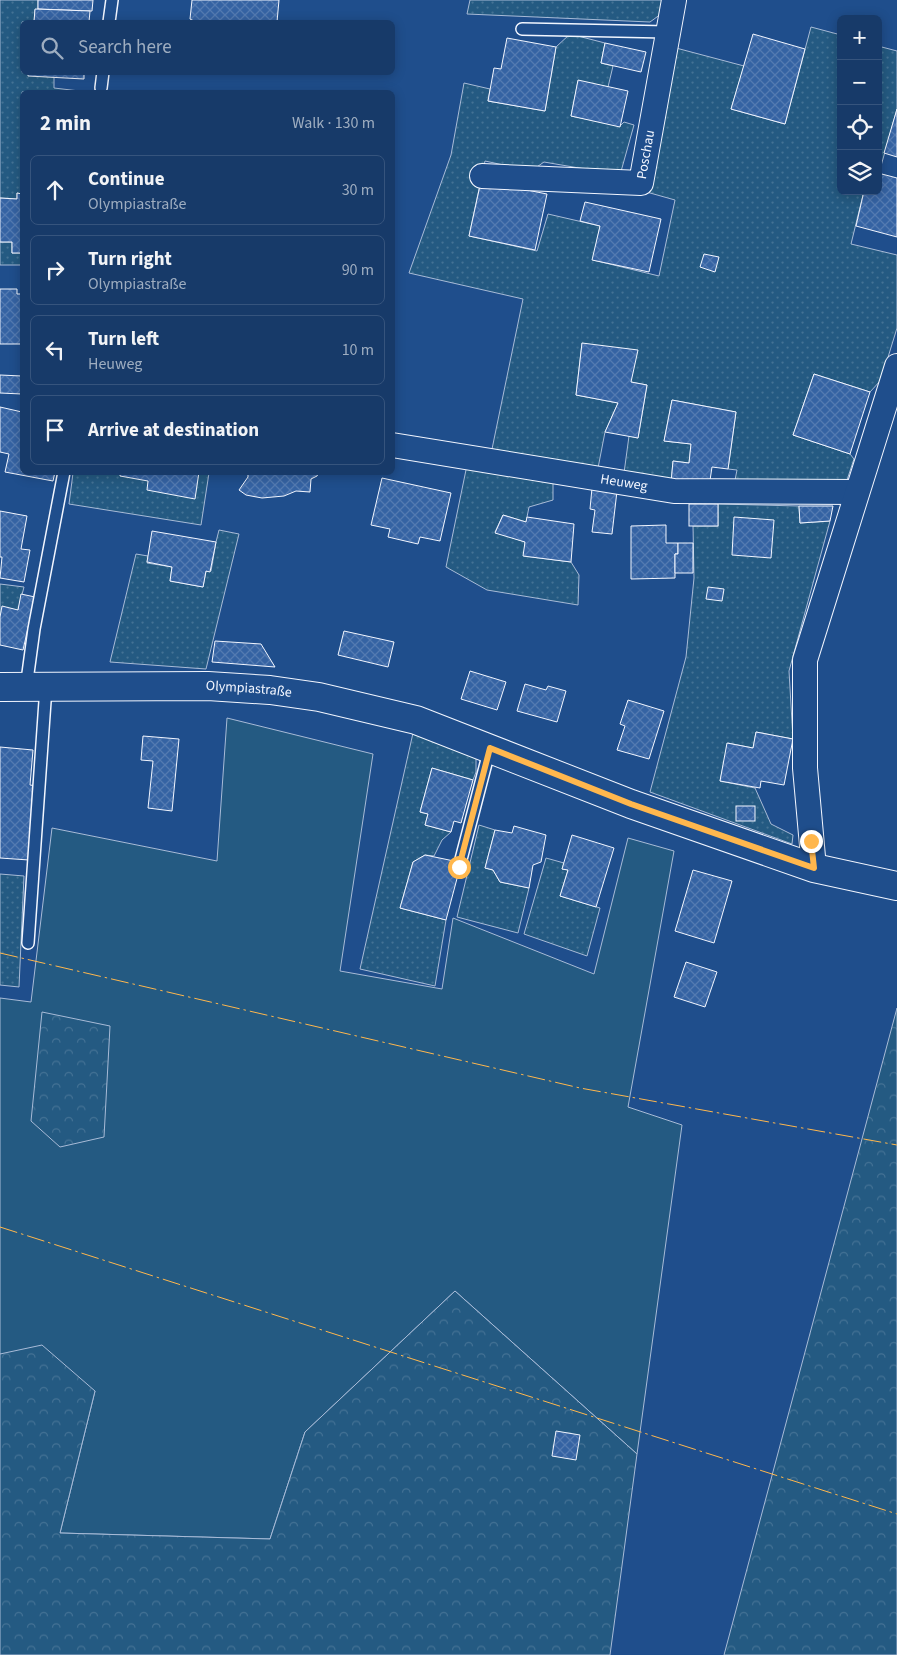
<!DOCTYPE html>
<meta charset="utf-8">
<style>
body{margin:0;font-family:"Source Sans 3",sans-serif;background:#244571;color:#f1f3f6}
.controls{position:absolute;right:15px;top:15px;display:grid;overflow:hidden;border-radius:8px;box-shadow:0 2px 12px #0003}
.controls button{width:45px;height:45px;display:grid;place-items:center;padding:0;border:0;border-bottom:1px solid #36547d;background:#173a69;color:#f1f3f6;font:25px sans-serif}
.stop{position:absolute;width:15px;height:15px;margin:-11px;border:4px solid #ffb74d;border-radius:50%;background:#fff}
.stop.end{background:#ffb74d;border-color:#fff;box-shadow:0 1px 5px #0008}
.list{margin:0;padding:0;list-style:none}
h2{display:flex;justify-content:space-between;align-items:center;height:65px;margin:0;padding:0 20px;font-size:21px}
h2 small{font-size:16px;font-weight:400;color:#9eadc0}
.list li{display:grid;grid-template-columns:32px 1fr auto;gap:15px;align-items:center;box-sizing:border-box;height:70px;margin:0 10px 10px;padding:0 10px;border:1px solid #36547d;border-radius:8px}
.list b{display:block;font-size:19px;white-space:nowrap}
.list p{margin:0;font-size:16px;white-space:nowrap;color:#9eadc0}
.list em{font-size:16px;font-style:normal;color:#9eadc0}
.icon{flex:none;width:28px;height:28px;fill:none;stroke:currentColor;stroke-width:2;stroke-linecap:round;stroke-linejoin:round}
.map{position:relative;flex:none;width:897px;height:1655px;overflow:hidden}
.search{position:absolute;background:#173a69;box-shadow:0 2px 12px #0003;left:20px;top:20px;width:375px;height:55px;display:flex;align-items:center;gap:12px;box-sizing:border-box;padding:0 18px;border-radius:8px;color:#9eadc0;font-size:19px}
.panel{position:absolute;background:#173a69;box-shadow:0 2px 12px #0003;left:20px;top:90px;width:375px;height:385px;border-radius:8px}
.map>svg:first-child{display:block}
</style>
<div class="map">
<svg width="897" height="1655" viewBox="0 0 897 1655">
<defs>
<pattern id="forest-crowns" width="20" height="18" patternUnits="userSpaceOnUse" patternTransform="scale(1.25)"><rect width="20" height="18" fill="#245a82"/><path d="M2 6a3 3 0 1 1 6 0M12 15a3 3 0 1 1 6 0" fill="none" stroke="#447295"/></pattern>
<pattern id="garden-dots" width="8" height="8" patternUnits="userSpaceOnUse" patternTransform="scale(1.25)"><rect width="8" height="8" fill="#245a82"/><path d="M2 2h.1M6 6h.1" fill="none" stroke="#447295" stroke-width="1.8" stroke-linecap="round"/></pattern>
<pattern id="building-cross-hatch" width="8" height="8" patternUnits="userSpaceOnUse" patternTransform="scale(1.25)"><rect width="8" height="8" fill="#3563a3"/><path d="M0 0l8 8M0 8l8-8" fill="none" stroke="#537ab1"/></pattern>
</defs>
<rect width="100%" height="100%" fill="#1f4e8c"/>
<!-- grass -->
<path fill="#245a82" stroke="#a8bbd7" d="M227,718L373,754L340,971L442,989L453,918L594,974L628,838L674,851L628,1107L682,1125L637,1454L455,1291L305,1432L270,1539L60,1533L95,1391L0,1354V998L31,1002L52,828L217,861Z"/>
<!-- forest -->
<g fill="url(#forest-crowns)" stroke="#a8bbd7">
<path d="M897,1008V1655H724Z"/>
<path d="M42,1012L110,1026L104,1137L60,1147L31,1121Z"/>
<path d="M455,1291L637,1454L610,1655H0V1354L42,1345L95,1391L60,1533L270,1539L305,1432Z"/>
</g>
<!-- garden -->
<g fill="url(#garden-dots)" stroke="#a8bbd7">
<path d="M0,0H38V9L35,10L34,22H22V72L54,77V88L88,92H22V194L17,193V199L0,198Z"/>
<path d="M470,0H663L661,14L650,22L467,14Z"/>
<path d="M811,27L841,35V191H864L851,244L897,255V328L881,380L870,392L814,374L793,435L850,454L854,459L846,483L735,480L737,470L728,469L736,412L672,400L664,441L691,444L689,463L673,461L671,483L624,473L629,436L638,438L647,385L631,382L582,343L576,395L618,403L605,432L598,468L492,449L523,299L409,273L451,155L464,83L490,89L488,101L545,111L556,47L570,34L605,43L601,63L613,66L608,87L578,81L571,116L620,126L624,122L634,125L620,175L544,162L531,171L485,161L469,236L537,251L548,214L600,226L593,260L659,276L675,200L643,191L676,48L744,66L731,109L785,124Z"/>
<path d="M878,46L897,51V109L879,173Z"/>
<path d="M0,242H12V253H22V265H0Z"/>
<path d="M467,465L553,479V500L529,507L526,522L503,515L495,532L525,542L524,556L571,562L579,575L578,605L487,590L446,567Z"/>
<path d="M73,473H209L201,525L69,504Z"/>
<path d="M718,504L799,506L800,523L830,521L789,671L793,739L756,732L753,748L728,743L720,781L755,788L771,824L793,835L792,844L650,792L686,657L694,578L693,526H718Z"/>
<path d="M219,530L239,534L206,669L110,662L136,554L148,556L147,563L172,567L170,581L203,587L206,571H211L216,542Z"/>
<path d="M0,584L24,587L18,610L0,619Z"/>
<path d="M413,733L476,755V772L473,780L432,768L420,812L428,814L425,825L451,832L442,840L434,856L425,855L413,862L400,908L446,920L435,986L360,969Z"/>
<path d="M479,825L495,830L485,868L493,870L500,882L529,888L518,933L457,917Z"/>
<path d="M546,858L564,863L562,869L568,870L560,896L600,908L587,956L524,934Z"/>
<path d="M0,874L24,876L19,987L0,985Z"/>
</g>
<!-- building -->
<g fill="url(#building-cross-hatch)" stroke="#f2f6ff">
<path d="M38,0H93L92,11L38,9Z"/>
<path d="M192,0H279L277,22H196L190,19Z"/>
<path d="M35,9L90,11L89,22H34Z"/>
<path d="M753,34L805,49L785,124L731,109Z"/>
<path d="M507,38L556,47L545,111L488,101L494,68L501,69Z"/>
<path d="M605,43L646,52L641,72L601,63Z"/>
<path d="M28,72H84V79L28,76Z"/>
<path d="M578,80L628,91L620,127L571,116Z"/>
<path d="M897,109V157L884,153Z"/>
<path d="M878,173L897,178V237L856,226L864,191H878Z"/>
<path d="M481,181L547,194L535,250L469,236Z"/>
<path d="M17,193L22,194V253H12V242H0V198L17,199Z"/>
<path d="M585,202L661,219L649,272L592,260L600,226L580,221Z"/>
<path d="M704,254L719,257L715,272L700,267Z"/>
<path d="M0,289H17V294H22V344H0Z"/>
<path d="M582,343L638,350L631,382L647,385L638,438L605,432L618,403L576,395Z"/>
<path d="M814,374L870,392L850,454L793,435Z"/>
<path d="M0,375L22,376V394L0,393Z"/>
<path d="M672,400L736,412L728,469L712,467L709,487L671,483L673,461L689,463L691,444L664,441Z"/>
<path d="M0,407L22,412V472H55L53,481L5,472L9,454L0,452Z"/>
<path d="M120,472H199L195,499L147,490L148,481L120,476Z"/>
<path d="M248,472H319L317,476L311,479L310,492L296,491L284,496L262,498L246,495L239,490L248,477Z"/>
<path d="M382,478L451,493L440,541L420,537L418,544L388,537L390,529L371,525Z"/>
<path d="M592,488L617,491L612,534L592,532L595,510L590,509Z"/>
<rect x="689" y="504" width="29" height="22"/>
<path d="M799,506H833L830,521L800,523Z"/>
<path d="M0,511L27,516L21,549L30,550L24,582L0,578L2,557H0Z"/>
<path d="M503,515L526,522L527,517L574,524L571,562L523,556L525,542L495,533Z"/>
<path d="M734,517L774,520L771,558L732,555Z"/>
<path d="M666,525V543H678V554H675V578L631,579V526Z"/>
<path d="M152,531L216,542L210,572L206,571L203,587L170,581L172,567L147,562Z"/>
<path d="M678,543H693V573H675V554H678Z"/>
<path d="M708,587L724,589L722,601L706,599Z"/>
<path d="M21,594L35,597L23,650L0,645V617L2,606L18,610Z"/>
<path d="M344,631L394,642L388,667L338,655Z"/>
<path d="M215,641L261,644L275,667L212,662Z"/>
<path d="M470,671L506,682L497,710L461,699Z"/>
<path d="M525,684L546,690L548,686L566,691L557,722L517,711Z"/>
<path d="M628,700L664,711L649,759L617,750L625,726L620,724Z"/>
<path d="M756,732L793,739L784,785L761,781L760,788L720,781L727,743L753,748Z"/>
<path d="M143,736L179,739L172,811L148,808L153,761L141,760Z"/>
<path d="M0,747L33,750L30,785L37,786L29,860L0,858Z"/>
<path d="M432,768L473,780L461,823L454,821L451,832L425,825L428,814L420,812Z"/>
<rect x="736" y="806" width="19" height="15"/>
<path d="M514,826L546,835L541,862L533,865L529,888L500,882L493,870L485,868L495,830L512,833Z"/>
<path d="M572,835L614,848L596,907L560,896L568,870L562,869Z"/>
<path d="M425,855L454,861L452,868L459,871L446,920L400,908L413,862Z"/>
<path d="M693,870L732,881L714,943L675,931Z"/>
<path d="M686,962L717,972L705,1007L674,997Z"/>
<path d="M556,1431L580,1435L576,1460L552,1456Z"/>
</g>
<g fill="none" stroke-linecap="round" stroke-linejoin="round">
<!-- lane casing -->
<g stroke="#f2f6ff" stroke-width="14">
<g id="lane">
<path d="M109,22L112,0"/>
<path d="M522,29L667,32"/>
<path d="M101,88L103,72"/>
<path d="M26,688L34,629L64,472"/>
<path d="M459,867L490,748"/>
<path d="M28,943L46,687"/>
</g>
</g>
<!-- street casing -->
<g stroke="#f2f6ff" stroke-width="26">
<g id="street">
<path id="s1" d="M482,176L641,183L674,0"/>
<path id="s2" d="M392,445L674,491L857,492"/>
<path d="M814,868L805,768V660L897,366"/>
</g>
</g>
<!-- secondary casing -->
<g stroke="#f2f6ff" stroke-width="30">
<g id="secondary">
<path id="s3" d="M0,687L208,686L270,690L319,697L416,720L631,804L814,868L897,886"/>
</g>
</g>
<!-- lane -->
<use href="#lane" stroke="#1f4e8c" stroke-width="11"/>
<!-- street -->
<use href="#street" stroke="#1f4e8c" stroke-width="24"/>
<!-- secondary -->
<use href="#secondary" stroke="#1f4e8c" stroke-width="28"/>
<!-- power -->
<g stroke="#ffb74d" stroke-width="1" stroke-dasharray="18 4 2.5 4" stroke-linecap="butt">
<path d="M0,953L580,1088L897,1145"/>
<path d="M0,1227L897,1514"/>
</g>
</g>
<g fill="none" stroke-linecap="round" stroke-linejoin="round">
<!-- route -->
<path stroke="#ffb74d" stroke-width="6" d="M459,867L490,748L631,804L814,868L811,841"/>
</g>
<g text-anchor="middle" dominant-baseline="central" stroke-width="4" stroke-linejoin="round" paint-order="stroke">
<!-- street labels -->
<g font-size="14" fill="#f2f6ff" stroke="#1f4e8c">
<text stroke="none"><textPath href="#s1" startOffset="188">Poschau</textPath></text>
<text stroke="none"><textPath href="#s2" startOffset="235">Heuweg</textPath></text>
<text stroke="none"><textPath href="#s3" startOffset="249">Olympiastraße</textPath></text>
</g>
</g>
</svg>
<div class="controls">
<button>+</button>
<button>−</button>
<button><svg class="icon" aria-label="locate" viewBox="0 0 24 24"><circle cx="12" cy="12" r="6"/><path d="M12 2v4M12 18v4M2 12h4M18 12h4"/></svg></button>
<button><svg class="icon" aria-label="layers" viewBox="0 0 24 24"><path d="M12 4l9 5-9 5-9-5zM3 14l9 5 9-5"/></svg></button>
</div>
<div class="stop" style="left:459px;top:867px"></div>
<div class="stop end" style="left:811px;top:841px"></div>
<div class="search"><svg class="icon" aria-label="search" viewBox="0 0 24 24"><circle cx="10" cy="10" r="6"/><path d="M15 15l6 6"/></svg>Search here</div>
<section class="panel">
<h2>2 min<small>Walk · 130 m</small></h2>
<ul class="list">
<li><svg class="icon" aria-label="ahead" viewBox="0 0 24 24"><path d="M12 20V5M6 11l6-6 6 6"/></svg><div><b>Continue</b><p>Olympiastraße</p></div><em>30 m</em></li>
<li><svg class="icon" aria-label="right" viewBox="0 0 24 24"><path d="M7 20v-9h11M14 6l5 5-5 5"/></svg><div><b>Turn right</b><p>Olympiastraße</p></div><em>90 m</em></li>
<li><svg class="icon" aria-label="left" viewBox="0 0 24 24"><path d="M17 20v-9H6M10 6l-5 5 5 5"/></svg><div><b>Turn left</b><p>Heuweg</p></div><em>10 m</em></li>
<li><svg class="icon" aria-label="arrive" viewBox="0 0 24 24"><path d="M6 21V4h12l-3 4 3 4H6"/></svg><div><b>Arrive at destination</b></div></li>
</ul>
</section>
</div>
